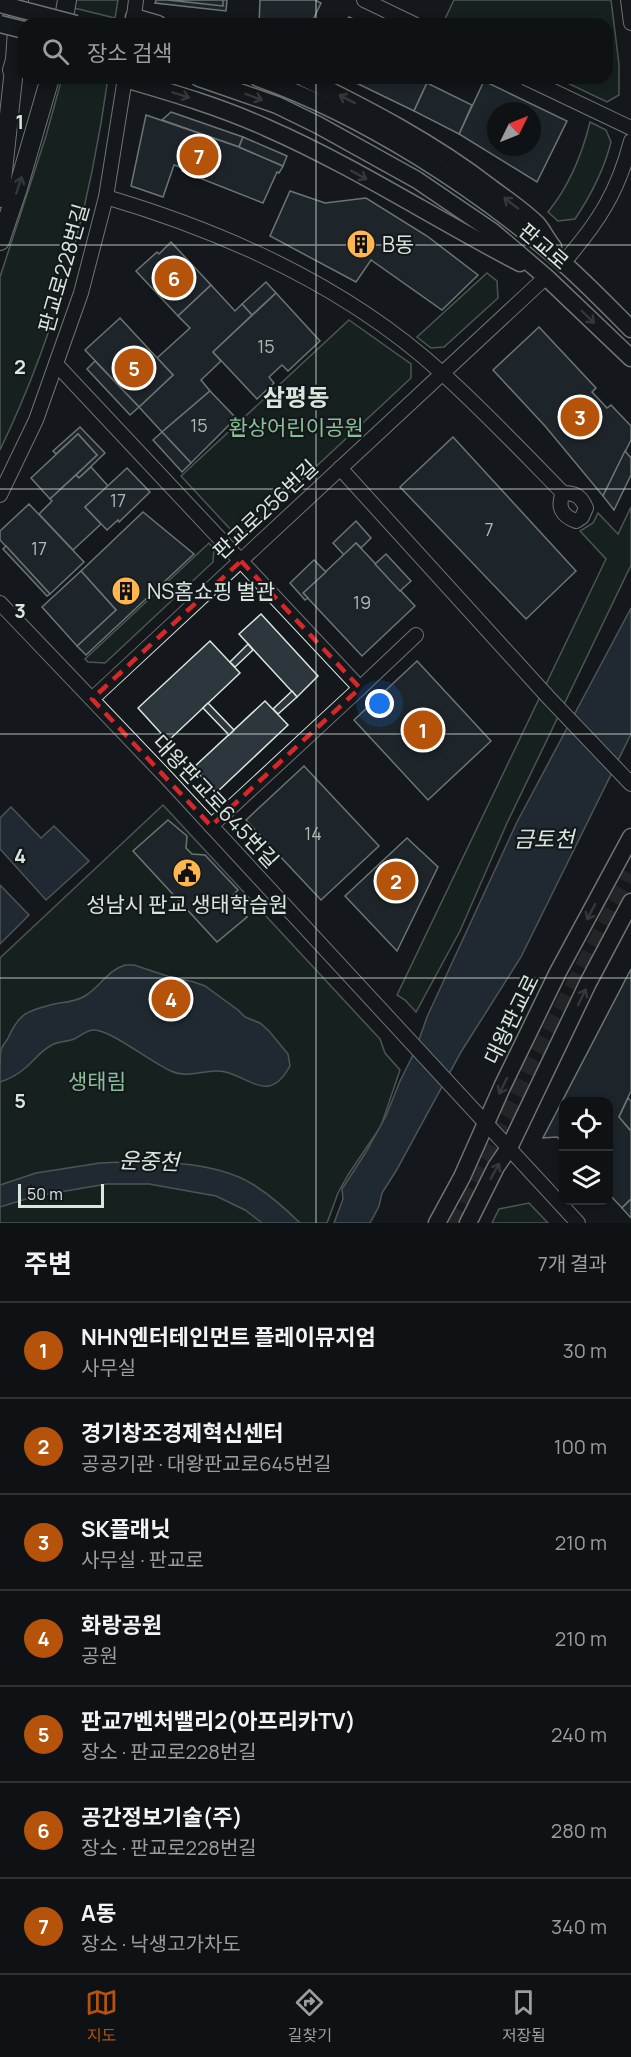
<!DOCTYPE html>
<html lang="ko">
<meta charset="utf-8">
<style>
body{margin:0;font-family:Manrope,"Noto Sans KR",sans-serif;background:#181b1e;color:#f1f3f6}
.controls{position:absolute;right:18px;bottom:18px;display:grid;overflow:hidden;border-radius:12px;box-shadow:0 3px 9px #0003}
.controls button{width:54px;height:54px;display:grid;place-items:center;padding:0;border:0;border-bottom:2px solid #2f3234;background:#0f1215;color:#f1f3f6;font:30px sans-serif}
.compass{position:absolute;left:487px;top:102px;width:54px;height:54px;border-radius:50%;background:#0f1215;box-shadow:0 3px 9px #0003;rotate:47deg}
.scale{position:absolute;left:18px;bottom:15px;width:86px;box-sizing:border-box;padding-left:6px;border:3px solid #d8e6dc;border-top:0;font-size:16px;line-height:21px;white-space:nowrap;color:#d8e6dc;-webkit-text-stroke:4px #14181c;paint-order:stroke}
.you{position:absolute;left:380px;top:704px;width:21px;height:21px;margin:-15px;border:4px solid #fff;border-radius:50%;background:#1a73e8;box-shadow:0 0 0 9px #1a73e833}
.badge{display:grid;place-items:center;width:39px;height:39px;border-radius:50%;background:#b45309;color:#fff;font-size:20px;font-weight:700}
.pin{position:absolute;translate:-50% -50%;border:3px solid #fff;box-shadow:0 2px 6px #0006}
.list{margin:0;padding:0;list-style:none}
h2{display:flex;justify-content:space-between;align-items:center;height:78px;margin:0;padding:0 24px;font-size:26px}
h2 small{font-size:20px;font-weight:400;color:#9b9ea0}
.list li{display:grid;grid-template-columns:39px 1fr auto;gap:18px;align-items:center;box-sizing:border-box;height:96px;padding:0 24px;border-top:2px solid #2f3234}
.list b{display:block;font-size:22px;white-space:nowrap}
.list p{margin:0;font-size:20px;white-space:nowrap;color:#9b9ea0}
.list em{font-size:20px;font-style:normal;color:#9b9ea0}
.icon{flex:none;width:33px;height:33px;fill:none;stroke:currentColor;stroke-width:2;stroke-linecap:round;stroke-linejoin:round}
.map{position:relative;flex:none;width:631px;height:1223px;overflow:hidden}
.search{position:absolute;background:#0f1215;box-shadow:0 3px 9px #0003;left:18px;right:18px;top:18px;height:66px;display:flex;align-items:center;gap:15px;box-sizing:border-box;padding:0 21px;border-radius:18px;color:#9b9ea0;font-size:22px}
.sheet{height:750px;background:#0f1215}
nav{display:flex;justify-content:space-around;align-items:center;box-sizing:border-box;height:84px;border-top:2px solid #2f3234;background:#0f1215;font-size:16px;color:#9b9ea0}
nav a{display:grid;justify-items:center;gap:3px}
nav .on{color:#b45309}
.map>svg:first-child{display:block}
</style>
<div class="map">
<svg width="631" height="1223" viewBox="0 0 631 1223">
<rect width="100%" height="100%" fill="#14181c"/>
<!-- green -->
<g fill="#1a2d24" stroke="#939e99" stroke-width="1.5">
<path d="M76,0H118L115,18L74,8Z"/>
<path d="M454,0H611L619,64V95L607,102L557,78H607V24H444L443,23Z"/>
<path d="M62,78H108C90,207 57,332 0,450V277L46,136Z"/>
<path d="M590,122L606,130L611,142C604,170 591,195 575,219L558,221L548,212C569,186 582,155 590,122Z"/>
<path d="M487,273L497,281L498,298L444,347L431,348L417,337Z"/>
<path d="M349,320L411,364V378L246,532L232,531L181,476Z"/>
<path d="M631,507V565L507,823L460,931L416,1012L405,1000L397,995L606,559L580,531L593,523L598,513L618,534Z"/>
<path d="M209,543L214,549L213,562L105,663L88,662L85,659Z"/>
<path d="M163,805L380,1039L385,1053L400,1070L381,1126L348,1175L338,1193L327,1223H0V958Z"/>
<path d="M529,1203L548,1223H492L499,1209Z"/>
</g>
<!-- water -->
<g fill="#2f3f4d" stroke="#939e99" stroke-width="1.5">
<path d="M631,608V734L521,957L461,1052L396,1171L382,1193L379,1206L370,1223H334L343,1199L342,1189L366,1152L386,1116L400,1081L415,1051L427,1017L517,822Z"/>
<path d="M11,807L41,838L54,826L89,861L46,900L0,849V818Z"/>
<path d="M0,885L29,915L0,944Z"/>
<path d="M125,965H134L170,977L194,982L205,986L238,1010L245,1017L260,1023L269,1031L288,1054L290,1066C271,1100 257,1083 229,1073C210,1066 190,1080 171,1071C152,1063 111,1030 94,1030C86,1030 81,1036 74,1039C67,1042 58,1041 52,1045C41,1050 33,1062 24,1069C17,1075 9,1079 0,1082C0,1073 0,1058 1,1050C2,1046 6,1042 8,1038C20,1012 27,1011 54,1004C65,1002 75,1002 85,996C100,987 108,970 125,965Z"/>
<path d="M100,1163C147,1161 213,1159 254,1185C271,1196 286,1209 300,1223H262L245,1210L216,1196L149,1184H107L36,1196L0,1207V1185L36,1173Z"/>
</g>
<!-- building -->
<g fill="#2c363c" stroke="#d8e6dc" stroke-width="1.5" fill-rule="evenodd">
<path d="M156,0H227L226,11L155,3Z"/>
<path d="M168,0H223V6Z"/>
<path d="M260,0H315L321,3L311,24H259Z"/>
<path d="M349,17L364,24H345Z"/>
<path d="M346,78H429L414,111Z"/>
<path d="M484,81L567,121L537,182L459,134ZM496,111H532V147H496Z"/>
<path d="M427,83L472,105L459,134L414,111Z"/>
<path d="M171,112L243,137L239,147L162,120Z"/>
<path d="M146,115L239,147L283,166L279,173L277,172L263,203L182,171L183,168L174,165L163,197L131,186Z"/>
<path d="M243,137L287,156L283,166L239,147Z"/>
<path d="M290,191L325,203L366,198L427,236L478,275L442,310L371,260L356,282L270,236Z"/>
<path d="M171,242L211,285L178,316L136,271L157,252L159,254Z"/>
<path d="M266,282L276,293L252,315L242,304Z"/>
<path d="M211,285L235,311L242,304L252,315L213,352L221,361L201,380L210,391L162,432L139,407L173,375L157,358L190,328L178,316Z"/>
<path d="M276,293L320,341L288,371L282,365L269,377L274,383L257,399L213,352Z"/>
<path d="M120,318L173,375L139,407L85,350Z"/>
<path d="M539,327L596,388L592,392L607,408L611,405L631,426V440L603,496L545,426L493,370Z"/>
<path d="M95,361L139,407L130,415L87,369Z"/>
<path d="M210,391L236,418L191,463L162,432Z"/>
<path d="M80,427L105,453L79,478L76,475L97,455L78,434L56,454L53,451Z"/>
<path d="M162,432L191,463L182,472L153,440Z"/>
<path d="M78,434L97,455L50,499L31,478Z"/>
<path d="M453,437L576,571L526,619L400,487Z"/>
<path d="M625,451L631,458V475L614,510L603,496Z"/>
<path d="M91,467L108,486L85,507L101,524L73,550L39,514L52,501L50,499L76,475L79,478Z"/>
<path d="M127,468L150,492L119,522L118,520L107,530L85,507Z"/>
<path d="M29,504L84,562L50,594L0,540V531Z"/>
<path d="M143,512L194,554L86,655L77,646L116,610L81,571Z"/>
<path d="M356,521L371,538L361,548L356,543L344,555L333,543Z"/>
<path d="M356,543L415,606L362,656L303,593Z"/>
<path d="M6,546L50,594L47,596L3,549Z"/>
<path d="M386,554L411,581L400,591L375,564Z"/>
<path d="M314,560L326,572L303,593L308,598L305,600L290,583Z"/>
<path d="M81,571L116,610L77,646L42,607Z"/>
<path d="M261,614L318,676L297,697L239,634Z"/>
<path d="M210,641L240,673L168,741L138,708Z"/>
<path d="M248,644L253,650L235,667L230,662Z"/>
<path d="M417,661L491,741L428,800L354,720Z"/>
<path d="M292,691L297,697L278,714L273,709Z"/>
<path d="M265,701L288,725L216,793L193,768Z"/>
<path d="M208,703L234,730L229,735L203,708Z"/>
<path d="M304,766L379,846L321,900L246,820Z"/>
<path d="M168,820L187,836L186,848L192,854L205,855L238,890L232,896L247,917L217,942L133,851Z"/>
<path d="M407,838L438,867L397,951L345,896Z"/>
<path d="M631,969V1091L619,1117L631,1131V1199L622,1208L608,1193V1102H564V1143L557,1137L543,1138Z"/>
<path d="M628,1098L631,1101V1131L619,1117Z"/>
<path d="M631,1199V1218L622,1208Z"/>
</g>
<g fill="none" stroke-linecap="round" stroke-linejoin="round">
<!-- major-tunnel -->
<path stroke="#313739" stroke-width="16" stroke-dasharray="16 8" stroke-linecap="butt" d="M450,1223L631,874"/>
<!-- minor casing -->
<g stroke="#d8e6dc" stroke-width="16">
<g id="minor">
<path d="M364,0L414,24"/>
<path d="M628,0L631,23"/>
<path d="M133,24L136,0"/>
<path d="M526,78L631,128"/>
<path d="M106,197C228,233 348,287 443,374C485,412 524,453 563,493C575,493 581,496 586,508L582,517L576,521C562,516 557,507 563,493"/>
<path d="M563,263C598,223 618,192 631,141"/>
<path d="M56,364L360,688L211,826"/>
<path d="M340,468L548,697L631,784"/>
<path d="M0,495L36,420L81,293L106,197L125,78"/>
<path d="M0,603L167,778L578,1223"/>
<path d="M360,688L416,635"/>
<path d="M92,699L546,277"/>
</g>
</g>
<!-- major casing -->
<g stroke="#d8e6dc" stroke-width="19">
<g id="major">
<path d="M134,17L158,24"/>
<path d="M199,78L277,105L318,125L417,180L492,231L546,277L631,358"/>
<path d="M258,78C365,116 476,188 562,262C586,283 608,306 631,329"/>
<path d="M304,78C368,109 433,143 490,187C506,199 523,210 537,224C543,231 547,240 553,247"/>
<path d="M125,79C173,93 221,107 267,128C354,166 435,219 520,263"/>
<path d="M437,1223L462,1177L502,1087L558,972L631,837"/>
<path d="M468,1223L496,1167L509,1148L588,983L631,902"/>
</g>
</g>
<!-- highway casing -->
<g stroke="#d8e6dc" stroke-width="20">
<g id="highway">
<path d="M63,24L67,0"/>
<path d="M12,70L15,60L19,0"/>
<path d="M0,198L15,60"/>
<path d="M0,241L18,188L50,78"/>
</g>
</g>
<!-- minor -->
<use href="#minor" stroke="#14181c" stroke-width="14"/>
<!-- major -->
<use href="#major" stroke="#14181c" stroke-width="16"/>
<!-- highway -->
<use href="#highway" stroke="#14181c" stroke-width="18"/>
<!-- major-bridge casing -->
<g stroke="#d8e6dc" stroke-width="19" stroke-linecap="butt">
<g id="major-bridge">
<path d="M0,4L76,24"/>
<path d="M0,24L24,30"/>
</g>
</g>
<!-- major-bridge -->
<use href="#major-bridge" stroke="#14181c" stroke-width="16"/>
</g>
<!-- one-way arrows -->
<defs><path id="oneway-shaft" d="M-6 0H5M1.5-3L5.5 0L1.5 3" fill="none" stroke-width="1.6" stroke-linecap="round" stroke-linejoin="round" transform="scale(1.5)"/></defs>
<g stroke="#59605f">
<use href="#oneway-shaft" transform="translate(181 95) rotate(17)"/>
<use href="#oneway-shaft" transform="translate(254 97) rotate(20)"/>
<use href="#oneway-shaft" transform="translate(347 99) rotate(-153)"/>
<use href="#oneway-shaft" transform="translate(359 175) rotate(29)"/>
<use href="#oneway-shaft" transform="translate(19 185) rotate(-72)"/>
<use href="#oneway-shaft" transform="translate(511 203) rotate(-142)"/>
<use href="#oneway-shaft" transform="translate(588 317) rotate(44)"/>
<use href="#oneway-shaft" transform="translate(591 912) rotate(118)"/>
<use href="#oneway-shaft" transform="translate(582 997) rotate(-64)"/>
<use href="#oneway-shaft" transform="translate(503 1086) rotate(116)"/>
<use href="#oneway-shaft" transform="translate(495 1171) rotate(-61)"/>
</g>
<!-- marked area -->
<path d="M0 0H631V1223H0ZM241,561L360,688L211,826L92,699Z" fill="#14181c" fill-opacity=".55" fill-rule="evenodd"/>
<path fill="none" stroke="#d62828" stroke-width="4.5" stroke-dasharray="12 8" stroke-linejoin="round" d="M241,561L360,688L211,826L92,699Z"/>
<!-- grid -->
<path fill="none" stroke="#d8e6dc" stroke-width="1.5" stroke-opacity="0.55" d="M316,0V24M316,78V1223M0,245H631M0,489H631M0,734H631M0,978H631"/>
<!-- icons -->
<defs>
<g id="building-disc" transform="scale(1.5)"><circle r="9.5" fill="#ffb74d" stroke="#14181c"/><path d="M-4-6H4V6H1V3H-1V6H-4ZM-2.5-4.3h1.7v1.8h-1.7ZM.8-4.3h1.7v1.8H.8ZM-2.5-1h1.7V.8h-1.7ZM.8-1h1.7V.8H.8Z" fill="#111"/></g>
<g id="civic-disc" transform="scale(1.5)"><circle r="9.5" fill="#ffb74d" stroke="#14181c"/><path d="M-.6-6.5H3V-4.5H.6V-3L4-1V1h2V6H-6V1h2V-1L-.6-3ZM-1.2 2.5V6h2.4V2.5Z" fill="#111"/></g>
</defs>
<g fill-rule="evenodd">
<use href="#building-disc" x="361" y="244"/>
<use href="#building-disc" x="126" y="591"/>
<use href="#civic-disc" x="187" y="873"/>
</g>
<g text-anchor="middle" dominant-baseline="central" stroke-width="4.5" stroke-linejoin="round" paint-order="stroke">
<!-- number labels -->
<g font-size="18" fill="#adbab4">
<text x="266" y="346">15</text>
<text x="199" y="425">15</text>
<text x="118" y="500">17</text>
<text x="489" y="529">7</text>
<text x="39" y="548">17</text>
<text x="362" y="602">19</text>
<text x="313" y="833">14</text>
</g>
<!-- poi labels -->
<g font-size="21" fill="#d8e6dc" stroke="#14181c" text-anchor="start">
<text x="382" y="244">B동</text>
<text x="147" y="591">NS홈쇼핑 별관</text>
<text x="187" y="904" text-anchor="middle">성남시 판교 생태학습원</text>
</g>
<!-- street labels -->
<g font-size="21" fill="#d8e6dc" stroke="#14181c">
<text transform="translate(544 246) rotate(41)">판교로</text>
<text transform="translate(63 268) rotate(-74)">판교로228번길</text>
<text transform="translate(265 509) rotate(-43)">판교로256번길</text>
<text transform="translate(216 801) rotate(47)">대왕판교로645번길</text>
<text transform="translate(511 1019) rotate(-64)">대왕판교로</text>
</g>
<!-- park labels -->
<g font-size="21" fill="#8ac095" stroke="#14181c">
<text x="296" y="427">환상어린이공원</text>
<text x="97" y="1081">생태림</text>
</g>
<!-- water labels -->
<g font-size="22" font-style="italic" fill="#d8e6dc" stroke="#14181c">
<text x="544" y="839">금토천</text>
<text transform="translate(149 1161) rotate(2)">운중천</text>
</g>
<!-- quarter labels -->
<g font-size="24" font-weight="bold" fill="#d8e6dc" stroke="#14181c">
<text x="296" y="396">삼평동</text>
</g>
</g>
<g font-size="20" text-anchor="middle" font-weight="bold" fill="#d8e6dc" stroke="#14181c" stroke-width="4.5" stroke-linejoin="round" paint-order="stroke">
<text x="20" y="129">1</text>
<text x="20" y="374">2</text>
<text x="20" y="618">3</text>
<text x="20" y="863">4</text>
<text x="20" y="1108">5</text>
</g>
</svg>
<div class="controls">
<button><svg class="icon" aria-label="locate" viewBox="0 0 24 24"><circle cx="12" cy="12" r="6"/><path d="M12 2v4M12 18v4M2 12h4M18 12h4"/></svg></button>
<button><svg class="icon" aria-label="layers" viewBox="0 0 24 24"><path d="M12 4l9 5-9 5-9-5zM3 14l9 5 9-5"/></svg></button>
</div>
<svg class="compass" viewBox="-18 -18 36 36"><path d="M0-13l5 13h-10z" fill="#e53935"/><path d="M0 13l5-13h-10z" fill="#9b9ea0"/></svg>
<div class="scale">50 m</div>
<div class="you"></div>
<div class="pin badge" style="left:423px;top:730px">1</div>
<div class="pin badge" style="left:396px;top:881px">2</div>
<div class="pin badge" style="left:580px;top:417px">3</div>
<div class="pin badge" style="left:171px;top:999px">4</div>
<div class="pin badge" style="left:134px;top:368px">5</div>
<div class="pin badge" style="left:174px;top:278px">6</div>
<div class="pin badge" style="left:199px;top:156px">7</div>
<div class="search"><svg class="icon" aria-label="search" viewBox="0 0 24 24"><circle cx="10" cy="10" r="6"/><path d="M15 15l6 6"/></svg>장소 검색</div>
</div>
<section class="sheet">
<h2>주변<small>7개 결과</small></h2>
<ul class="list">
<li><span class="badge">1</span><div><b>NHN엔터테인먼트 플레이뮤지엄</b><p>사무실</p></div><em>30 m</em></li>
<li><span class="badge">2</span><div><b>경기창조경제혁신센터</b><p>공공기관 · 대왕판교로645번길</p></div><em>100 m</em></li>
<li><span class="badge">3</span><div><b>SK플래닛</b><p>사무실 · 판교로</p></div><em>210 m</em></li>
<li><span class="badge">4</span><div><b>화랑공원</b><p>공원</p></div><em>210 m</em></li>
<li><span class="badge">5</span><div><b>판교7벤처밸리2(아프리카TV)</b><p>장소 · 판교로228번길</p></div><em>240 m</em></li>
<li><span class="badge">6</span><div><b>공간정보기술(주)</b><p>장소 · 판교로228번길</p></div><em>280 m</em></li>
<li><span class="badge">7</span><div><b>A동</b><p>장소 · 낙생고가차도</p></div><em>340 m</em></li>
</ul>
</section>
<nav>
<a class="on"><svg class="icon" aria-label="map" viewBox="0 0 24 24"><path d="M3 6l6-2 6 2 6-2v14l-6 2-6-2-6 2zM9 4v14M15 6v14"/></svg>지도</a>
<a><svg class="icon" aria-label="directions" viewBox="0 0 24 24"><path d="M12 3l9 9-9 9-9-9zM9 14v-3h6M13 9l2 2-2 2"/></svg>길찾기</a>
<a><svg class="icon" aria-label="saved" viewBox="0 0 24 24"><path d="M7 4h10v16l-5-4-5 4z"/></svg>저장됨</a>
</nav>
